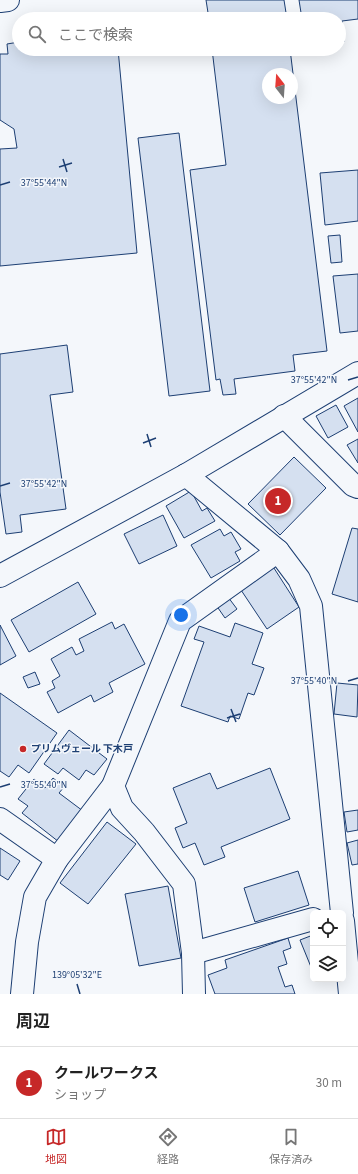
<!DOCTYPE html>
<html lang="ja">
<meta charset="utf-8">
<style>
body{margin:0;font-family:"Source Sans 3","Noto Sans JP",sans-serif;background:#f6f6f6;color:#222}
.controls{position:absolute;right:12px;bottom:12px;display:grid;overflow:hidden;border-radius:6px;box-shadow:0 4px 16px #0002}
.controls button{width:36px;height:36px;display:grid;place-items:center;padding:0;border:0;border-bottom:1px solid #e0e0e0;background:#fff;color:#222;font:20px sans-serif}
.compass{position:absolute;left:262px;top:68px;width:36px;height:36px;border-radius:50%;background:#fff;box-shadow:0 4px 16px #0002;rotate:343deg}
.you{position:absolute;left:181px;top:615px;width:14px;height:14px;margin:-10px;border:3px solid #fff;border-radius:50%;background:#1a73e8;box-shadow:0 0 0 6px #1a73e833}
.badge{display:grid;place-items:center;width:26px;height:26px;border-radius:50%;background:#c62828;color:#fff;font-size:13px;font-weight:700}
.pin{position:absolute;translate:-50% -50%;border:2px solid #fff;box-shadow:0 1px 4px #0006}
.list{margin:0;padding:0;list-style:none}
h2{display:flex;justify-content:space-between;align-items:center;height:52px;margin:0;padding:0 16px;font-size:17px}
h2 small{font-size:13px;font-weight:400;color:#767676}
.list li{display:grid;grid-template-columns:26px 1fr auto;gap:12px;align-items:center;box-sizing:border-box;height:72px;padding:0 16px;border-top:1px solid #e0e0e0}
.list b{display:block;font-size:15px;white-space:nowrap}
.list p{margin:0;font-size:13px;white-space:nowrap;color:#767676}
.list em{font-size:13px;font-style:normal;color:#767676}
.icon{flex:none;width:22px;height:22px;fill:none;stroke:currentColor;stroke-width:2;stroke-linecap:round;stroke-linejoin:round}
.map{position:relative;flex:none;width:358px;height:994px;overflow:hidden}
.search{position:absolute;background:#fff;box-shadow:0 4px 16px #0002;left:12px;right:12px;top:12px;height:44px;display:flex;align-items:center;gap:10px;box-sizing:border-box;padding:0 14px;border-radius:22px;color:#767676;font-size:15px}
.sheet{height:124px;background:#fff}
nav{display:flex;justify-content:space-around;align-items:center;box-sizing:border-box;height:56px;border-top:1px solid #e0e0e0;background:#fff;font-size:11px;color:#767676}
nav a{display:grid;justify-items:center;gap:2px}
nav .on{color:#c62828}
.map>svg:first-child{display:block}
</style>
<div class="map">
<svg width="358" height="994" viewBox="0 0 358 994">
<rect width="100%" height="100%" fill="#f4f7fb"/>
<!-- building -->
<g fill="#d5e0f0" stroke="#1d3f73" fill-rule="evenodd">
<path d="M206,0H284L287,19H209Z"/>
<path d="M299,0H358V19L342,21L344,42L339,43V19H302Z"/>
<path d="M19,42V49H118L137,253L0,266V149L17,148L14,129L0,120V54H8L7,44Z"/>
<path d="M212,49H290L327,351L293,355L295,371L234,379L236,394L223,395L220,379L216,380L190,170L226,165ZM268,74H292V98H268Z"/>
<path d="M179,133L210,391L169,396L138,138Z"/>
<path d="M358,170V221L325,225L320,173Z"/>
<path d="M340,235L342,262L331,263L328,236Z"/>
<path d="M358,274V331L340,333L333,276Z"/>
<path d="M67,345L73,392L50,395L66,509L20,515L22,532L6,534L0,492V354Z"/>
<path d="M358,398V432L344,406Z"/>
<path d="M336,405L348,427L328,438L316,416Z"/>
<path d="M358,439V463L347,445Z"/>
<path d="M294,457L326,488L280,535L248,504Z"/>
<path d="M191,491L202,511L207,508L215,521L184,538L166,506Z"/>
<path d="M163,515L177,546L139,564L124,534Z"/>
<path d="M352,528L358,529V602L332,594Z"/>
<path d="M220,529L224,536L231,532L241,549L235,552L240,561L211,578L191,545Z"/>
<path d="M272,565L299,607L267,629L239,587Z"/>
<path d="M78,582L96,614L29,652L11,620Z"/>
<path d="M228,597L237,609L225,618L216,605Z"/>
<path d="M112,622L115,629L124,624L145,664L109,683L113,692L94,702L91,695L58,713L47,692L55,688L52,681L60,676L51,659L72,647L76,655L84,651L79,639Z"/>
<path d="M235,623L263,633L252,664L264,668L254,695L248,693L239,719L230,716L228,722L181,706L204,642L194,639L199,626L230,637Z"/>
<path d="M0,625L16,656L0,665Z"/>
<path d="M35,672L40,684L28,688L23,677Z"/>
<path d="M337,683L358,685L357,717L334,714Z"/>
<path d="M0,693L57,733L29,773L18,765L9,777L0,771Z"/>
<path d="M69,730L107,759L94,775L86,770L79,780L63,768L58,774L44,764Z"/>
<path d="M270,768L290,819L221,847L225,857L204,865L195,843L183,848L175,828L187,823L173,788L210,773L217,789Z"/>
<path d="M53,778L64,787L59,793L83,811L59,842L22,813L28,806L18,799L34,779L45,788Z"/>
<path d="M358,810V830L347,832L344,812Z"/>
<path d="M107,822L136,844L88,904L60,883Z"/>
<path d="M358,840V864L352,865L347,843Z"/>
<path d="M0,848L20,861L8,880L0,875Z"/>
<path d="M298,871L309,905L255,922L244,888Z"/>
<path d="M168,886L181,958L139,966L125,894Z"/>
<path d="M313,935V966L311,967L300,940Z"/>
<path d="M288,938L291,948L283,951L287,964L278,967L285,987L292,985L295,994H215L208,975L227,968L225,960Z"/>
</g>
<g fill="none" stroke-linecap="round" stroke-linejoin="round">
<!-- minor casing -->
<g stroke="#1d3f73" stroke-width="24">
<g id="minor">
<path d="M0,1L8,0"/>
<path d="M284,416L353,485L358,487"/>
<path d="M186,475L278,551L299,579L311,606L342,913"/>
<path d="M0,576L186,475L358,373"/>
<path d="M113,786L122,808L144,832L184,884L193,953L194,994"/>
<path d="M0,819L57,859"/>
<path d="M343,921L350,994"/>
<path d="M193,953L313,919"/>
<path d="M22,994L27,942L35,897L57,859L113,786L180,621L278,551"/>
</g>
</g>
<!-- minor -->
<use href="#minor" stroke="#f4f7fb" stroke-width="22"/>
</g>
<!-- ticks -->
<path fill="none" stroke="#1d3f73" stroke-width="1.5" d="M63,159L67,172M59,167L72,163M0,185L10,182M348,380L358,377M147,434L151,447M143,443L156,438M0,486L10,483M348,681L358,678M231,709L236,722M227,718L240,714M0,787L10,784M77,984L80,994"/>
<!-- markers -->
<circle fill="#c62828" stroke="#f4f7fb" stroke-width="1.5" cx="23" cy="749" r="4"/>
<g text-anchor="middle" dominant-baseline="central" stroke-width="3" stroke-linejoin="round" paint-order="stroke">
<!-- poi labels -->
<g font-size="10" font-weight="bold" fill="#1d3f73" stroke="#f4f7fb" text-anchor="start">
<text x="31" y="749">プリムヴェール 下木戸</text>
</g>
</g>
<g font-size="10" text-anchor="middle" fill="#1d3f73" stroke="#f4f7fb" stroke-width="3" stroke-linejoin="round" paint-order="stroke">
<text x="44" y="186">37°55'44"N</text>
<text x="314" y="383">37°55'42"N</text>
<text x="44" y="487">37°55'42"N</text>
<text x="314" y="684">37°55'40"N</text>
<text x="44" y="788">37°55'40"N</text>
<text x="77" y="978">139°05'32"E</text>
</g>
</svg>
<div class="controls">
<button><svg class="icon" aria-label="locate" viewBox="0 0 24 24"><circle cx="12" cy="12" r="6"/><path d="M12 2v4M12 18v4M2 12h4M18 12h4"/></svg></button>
<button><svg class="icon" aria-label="layers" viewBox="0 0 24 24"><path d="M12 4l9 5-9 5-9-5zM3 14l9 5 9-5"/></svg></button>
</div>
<svg class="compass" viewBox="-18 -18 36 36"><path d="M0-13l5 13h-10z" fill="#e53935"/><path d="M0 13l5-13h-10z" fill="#767676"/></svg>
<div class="you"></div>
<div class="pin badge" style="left:278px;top:501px">1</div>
<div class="search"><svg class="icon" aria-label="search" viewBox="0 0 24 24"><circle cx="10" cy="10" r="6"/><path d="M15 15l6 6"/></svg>ここで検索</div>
</div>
<section class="sheet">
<h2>周辺<small></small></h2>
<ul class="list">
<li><span class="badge">1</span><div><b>クールワークス</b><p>ショップ</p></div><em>30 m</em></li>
</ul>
</section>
<nav>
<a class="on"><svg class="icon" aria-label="map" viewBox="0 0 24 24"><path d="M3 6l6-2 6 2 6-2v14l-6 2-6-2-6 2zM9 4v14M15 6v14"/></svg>地図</a>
<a><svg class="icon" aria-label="directions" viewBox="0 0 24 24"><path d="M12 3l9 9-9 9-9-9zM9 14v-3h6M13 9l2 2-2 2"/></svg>経路</a>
<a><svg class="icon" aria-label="saved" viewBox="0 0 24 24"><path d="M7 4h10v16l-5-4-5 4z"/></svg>保存済み</a>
</nav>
